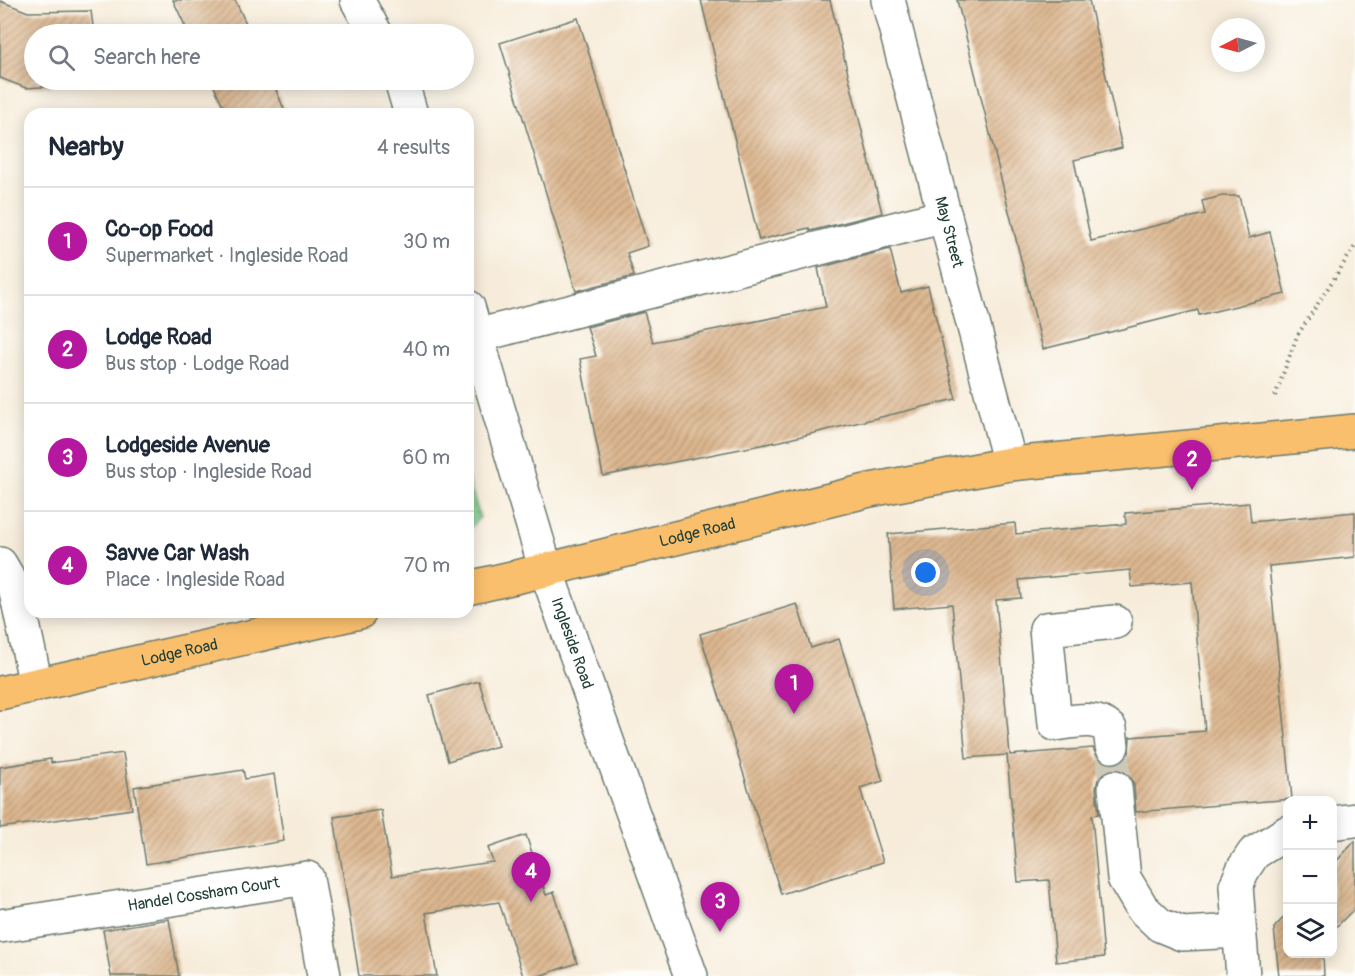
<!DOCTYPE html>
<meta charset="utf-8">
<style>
body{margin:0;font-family:Pangolin,sans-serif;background:#f6f6f7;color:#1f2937}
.controls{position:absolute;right:18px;bottom:18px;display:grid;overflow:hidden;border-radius:12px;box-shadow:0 3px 15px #0003}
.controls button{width:54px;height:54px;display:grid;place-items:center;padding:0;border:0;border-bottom:2px solid #e0e1e3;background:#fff;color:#1f2937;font:30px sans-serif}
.compass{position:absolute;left:1211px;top:18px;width:54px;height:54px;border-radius:50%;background:#fff;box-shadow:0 3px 15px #0003;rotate:264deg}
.you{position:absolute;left:926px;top:573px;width:21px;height:21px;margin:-15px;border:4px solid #fff;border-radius:50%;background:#1a73e8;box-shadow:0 0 0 9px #1a73e833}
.badge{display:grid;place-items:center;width:39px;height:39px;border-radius:50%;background:#b5179e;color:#fff;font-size:20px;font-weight:700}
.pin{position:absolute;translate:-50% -50px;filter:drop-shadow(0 2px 3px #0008)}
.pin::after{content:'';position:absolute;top:32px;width:21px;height:18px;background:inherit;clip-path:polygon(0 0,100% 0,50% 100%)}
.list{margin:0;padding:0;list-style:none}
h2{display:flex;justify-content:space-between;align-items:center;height:78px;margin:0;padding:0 24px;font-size:26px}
h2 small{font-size:20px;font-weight:400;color:#747a83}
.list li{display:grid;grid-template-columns:39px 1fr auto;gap:18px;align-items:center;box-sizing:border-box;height:108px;padding:0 24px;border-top:2px solid #e0e1e3}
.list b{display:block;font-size:22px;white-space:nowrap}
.list p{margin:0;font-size:20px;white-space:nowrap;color:#747a83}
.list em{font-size:20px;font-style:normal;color:#747a83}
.icon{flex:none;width:33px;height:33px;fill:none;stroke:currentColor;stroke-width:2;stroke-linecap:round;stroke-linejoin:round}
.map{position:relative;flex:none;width:1355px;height:976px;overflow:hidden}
.search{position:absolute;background:#fff;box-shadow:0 3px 15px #0003;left:24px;top:24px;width:450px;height:66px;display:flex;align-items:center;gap:15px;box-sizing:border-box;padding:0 21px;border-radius:33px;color:#747a83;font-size:22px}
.panel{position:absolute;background:#fff;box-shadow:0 3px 15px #0003;left:24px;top:108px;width:450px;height:510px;border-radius:18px}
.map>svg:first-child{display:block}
</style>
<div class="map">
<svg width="1355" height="976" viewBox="0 0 1355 976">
<defs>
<pattern id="green-dots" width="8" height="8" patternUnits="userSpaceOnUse" patternTransform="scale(1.5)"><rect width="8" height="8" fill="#82d08f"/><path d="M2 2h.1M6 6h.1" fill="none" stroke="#6aaa76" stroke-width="1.8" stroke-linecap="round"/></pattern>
<pattern id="building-hatch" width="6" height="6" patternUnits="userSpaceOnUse" patternTransform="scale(1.5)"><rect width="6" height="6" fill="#ddb790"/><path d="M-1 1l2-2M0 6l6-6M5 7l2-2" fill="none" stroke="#b39676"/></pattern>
</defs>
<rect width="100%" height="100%" fill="#fdfcf7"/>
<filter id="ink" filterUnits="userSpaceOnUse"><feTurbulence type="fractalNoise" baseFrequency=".0167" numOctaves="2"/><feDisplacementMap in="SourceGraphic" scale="12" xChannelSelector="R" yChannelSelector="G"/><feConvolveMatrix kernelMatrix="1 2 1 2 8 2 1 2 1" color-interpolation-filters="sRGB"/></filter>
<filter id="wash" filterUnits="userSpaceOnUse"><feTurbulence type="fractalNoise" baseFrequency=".008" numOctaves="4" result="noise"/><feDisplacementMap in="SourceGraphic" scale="24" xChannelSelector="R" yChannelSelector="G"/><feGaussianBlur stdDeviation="1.35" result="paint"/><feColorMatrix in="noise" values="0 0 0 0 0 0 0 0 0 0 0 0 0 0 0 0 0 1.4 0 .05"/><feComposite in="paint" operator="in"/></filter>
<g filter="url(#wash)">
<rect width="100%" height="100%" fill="#f7ecda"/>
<!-- green -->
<path fill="url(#green-dots)" stroke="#508662" stroke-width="1.5" d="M468,479L480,517L468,530Z"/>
<g id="blocks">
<!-- building -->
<g fill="url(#building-hatch)" fill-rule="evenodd">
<path d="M173,0H235L251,34H189Z"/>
<path d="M701,0H830L882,213L810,231L809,228L759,240Z"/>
<path d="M957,0H1089L1122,148L1074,160L1091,241L1205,214L1202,201L1222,196H1239L1249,238L1270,232L1285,294L1199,315L1198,310L1043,349Z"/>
<path d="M0,1L28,12L91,11L94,34H34V80H99L100,83L26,88L0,78Z"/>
<path d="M578,18L648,246L627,253L634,276L576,291L500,43Z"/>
<path d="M211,80H272L286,114H227Z"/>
<path d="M890,249L901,293L928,286L956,399L781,441L603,476L580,359L596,356L587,327L644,312L653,342L826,307L818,268Z"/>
<path d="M1249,503L1251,522L1355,512V557L1269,566L1292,799L1136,812L1134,785L1130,776L1123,770L1114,768L1105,771L1098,779L1096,788L1099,814L1092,815L1104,957L1056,962L1049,880L1018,882L1007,755L966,758L952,604L894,609L888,534L1015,523L1016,534L1126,524L1125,513ZM1130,570L1132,587L1192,582L1205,731L1130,737L1129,754L1123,761L1115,764L1104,763L1097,757L1093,748L1010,755L996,600L1021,598L1019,580Z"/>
<path d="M797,604L811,648L839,639L883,781L860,788L883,862L781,894L700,634Z"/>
<path d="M479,681L498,746L448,761L429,695Z"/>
<path d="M123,753L132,809L0,828V767L51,759V763Z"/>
<path d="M243,770L245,779L274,774L284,841L146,864L134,787Z"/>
<path d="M381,810L392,876L493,862L488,848L526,835L546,895L554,892L577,963L539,976H523L499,902L426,913L437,976H359L334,817Z"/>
<path d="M1355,841V908L1332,931V866Z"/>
<path d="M1287,914V954H1323L1324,976H1279L1274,928Z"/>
<path d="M169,919L179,976H111L103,930Z"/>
</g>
</g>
</g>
<g filter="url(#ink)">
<use href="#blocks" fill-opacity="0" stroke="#6b7a6e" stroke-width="1.5"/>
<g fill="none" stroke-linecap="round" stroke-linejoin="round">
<!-- minor-tunnel -->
<path stroke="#ccc9b9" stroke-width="33" stroke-dasharray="33 16" stroke-linecap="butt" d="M1112,746L1115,787"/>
<!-- minor casing -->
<g stroke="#6b7a6e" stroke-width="36">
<g id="minor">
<path d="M357,0L376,34"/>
<path id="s1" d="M888,0L1010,464"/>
<path d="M401,80L411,114"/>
<path id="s2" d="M468,307L546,570L691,976"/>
<path d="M468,338L945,216"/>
<path d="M0,564L16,591L36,685"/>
<path d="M1112,746L1110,729C1095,715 1074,722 1055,724L1046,629L1115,622"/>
<path d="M1115,787L1124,878L1142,908L1160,925L1182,934L1239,931"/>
<path d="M1332,823L1355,820"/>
<path id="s3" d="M0,926L307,878L324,976"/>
<path d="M1243,976L1236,886L1244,868L1254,853L1288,832"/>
</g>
</g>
<!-- major casing -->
<g stroke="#6b7a6e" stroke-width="36">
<g id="major">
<path id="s4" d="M468,588L546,570L870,490L1010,464L1355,431"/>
<path id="s5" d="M0,693L360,612"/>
</g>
</g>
<!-- path -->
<path stroke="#6b7a6e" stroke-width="4" stroke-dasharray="1.5 4.5" stroke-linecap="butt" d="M1275,396L1297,336L1355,246"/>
<!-- minor -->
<use href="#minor" stroke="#fff" stroke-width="33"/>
<!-- major -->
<use href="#major" stroke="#f9bf6d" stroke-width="33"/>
</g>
</g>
<g text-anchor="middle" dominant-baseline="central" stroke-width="4.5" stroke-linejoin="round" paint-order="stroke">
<!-- street labels -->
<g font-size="16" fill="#1f3d34" stroke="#fdfcf7">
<text stroke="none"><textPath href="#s1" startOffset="240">May Street</textPath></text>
<text stroke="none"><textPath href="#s4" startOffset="236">Lodge Road</textPath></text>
<text stroke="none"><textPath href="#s2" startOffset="352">Ingleside Road</textPath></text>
<text stroke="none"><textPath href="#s5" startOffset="184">Lodge Road</textPath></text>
<text stroke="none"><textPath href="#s3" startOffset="206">Handel Cossham Court</textPath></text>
</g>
</g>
</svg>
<div class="controls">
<button>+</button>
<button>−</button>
<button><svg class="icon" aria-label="layers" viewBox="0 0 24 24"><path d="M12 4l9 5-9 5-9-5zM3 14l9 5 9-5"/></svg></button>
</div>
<svg class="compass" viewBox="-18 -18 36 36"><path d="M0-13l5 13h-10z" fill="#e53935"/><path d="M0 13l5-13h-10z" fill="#747a83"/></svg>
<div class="you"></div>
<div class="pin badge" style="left:794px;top:714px">1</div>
<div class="pin badge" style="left:1192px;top:490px">2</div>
<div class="pin badge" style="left:720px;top:932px">3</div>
<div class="pin badge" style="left:531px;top:902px">4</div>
<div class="search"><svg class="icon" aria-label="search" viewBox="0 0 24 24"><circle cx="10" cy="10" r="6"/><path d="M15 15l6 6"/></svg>Search here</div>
<section class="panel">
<h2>Nearby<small>4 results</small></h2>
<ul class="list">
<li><span class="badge">1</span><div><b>Co-op Food</b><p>Supermarket · Ingleside Road</p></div><em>30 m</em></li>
<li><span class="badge">2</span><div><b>Lodge Road</b><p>Bus stop · Lodge Road</p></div><em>40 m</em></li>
<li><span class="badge">3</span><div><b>Lodgeside Avenue</b><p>Bus stop · Ingleside Road</p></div><em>60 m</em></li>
<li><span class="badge">4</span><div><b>Savve Car Wash</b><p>Place · Ingleside Road</p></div><em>70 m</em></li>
</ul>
</section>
</div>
